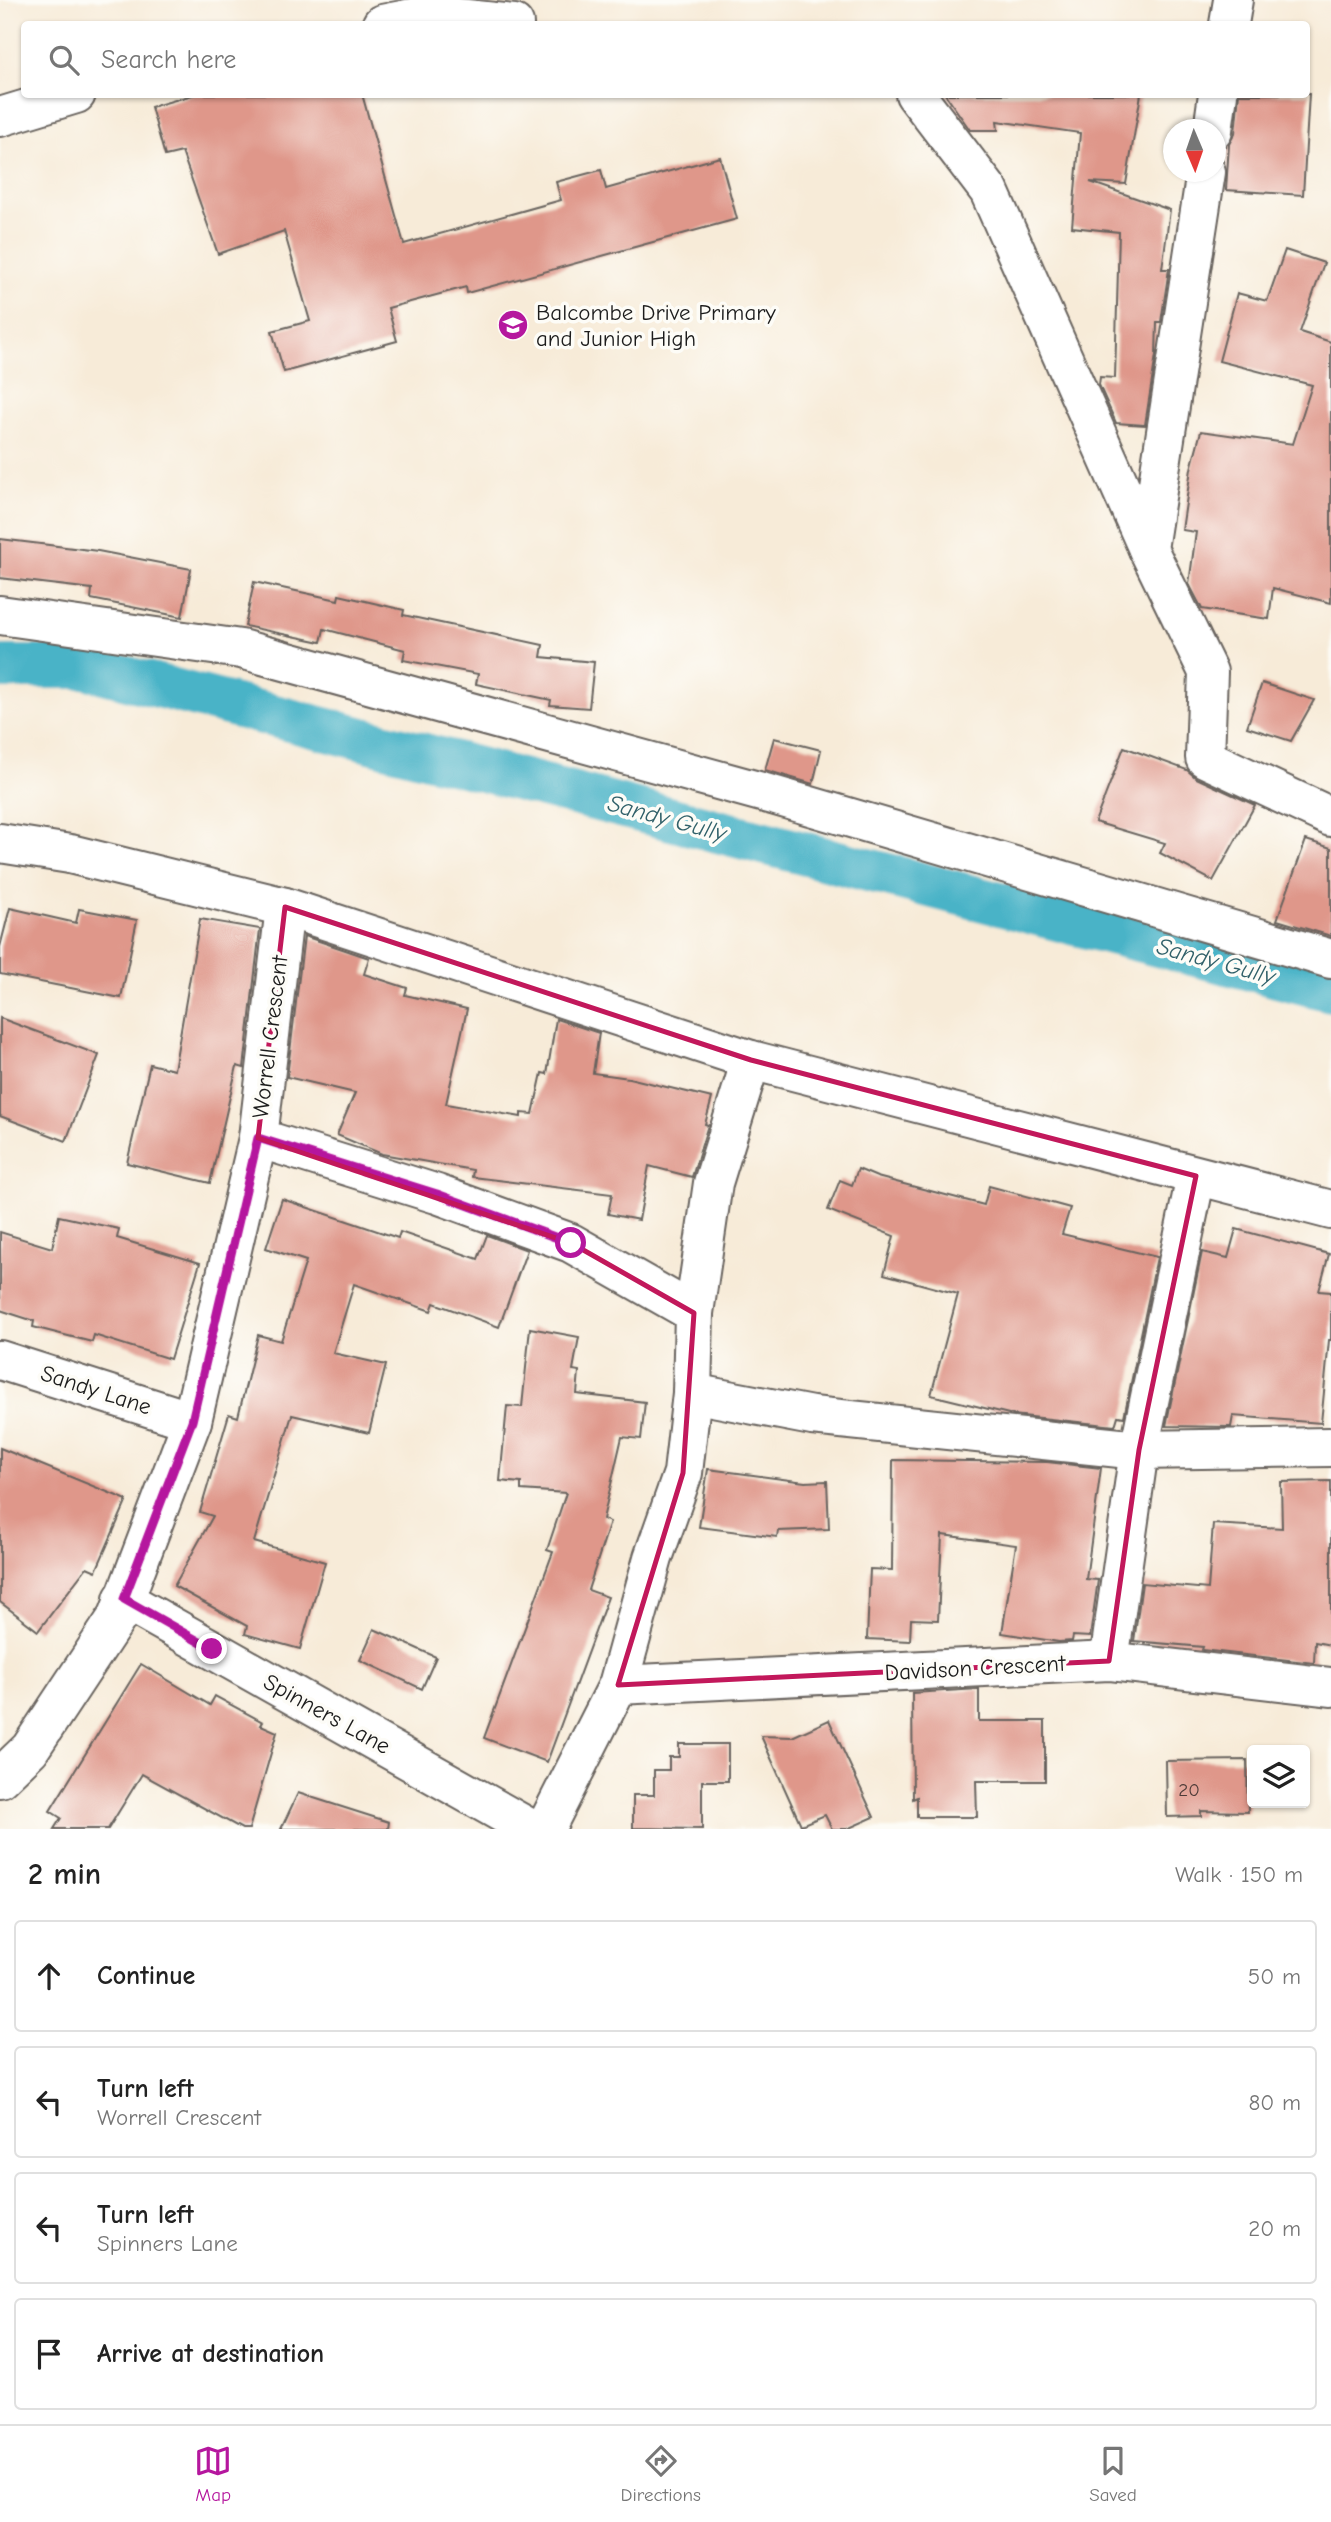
<!DOCTYPE html>
<meta charset="utf-8">
<style>
body{margin:0;font-family:"Comic Neue",sans-serif;background:#f2f2f2;color:#222}
.controls{position:absolute;right:21px;bottom:21px;display:grid;overflow:hidden;border-radius:7px;box-shadow:0 2px 5px #0004}
.controls button{width:63px;height:63px;display:grid;place-items:center;padding:0;border:0;border-bottom:2px solid #e0e0e0;background:#fff;color:#222;font:35px sans-serif}
.compass{position:absolute;left:1163px;top:119px;width:63px;height:63px;border-radius:50%;background:#fff;box-shadow:0 2px 5px #0004;rotate:178deg}
.stop{position:absolute;width:21px;height:21px;margin:-16px;border:5px solid #b5179e;border-radius:50%;background:#fff}
.stop.end{background:#b5179e;border-color:#fff;box-shadow:0 2px 7px #0008}
.list{margin:0;padding:0;list-style:none}
h2{display:flex;justify-content:space-between;align-items:center;height:91px;margin:0;padding:0 28px;font-size:30px}
h2 small{font-size:23px;font-weight:400;color:#767676}
.list li{display:grid;grid-template-columns:46px 1fr auto;gap:21px;align-items:center;box-sizing:border-box;height:112px;margin:0 14px 14px;padding:0 14px;border:2px solid #e0e0e0;border-radius:7px}
.list b{display:block;font-size:26px;white-space:nowrap}
.list p{margin:0;font-size:23px;white-space:nowrap;color:#767676}
.list em{font-size:23px;font-style:normal;color:#767676}
.icon{flex:none;width:38px;height:38px;fill:none;stroke:currentColor;stroke-width:2;stroke-linecap:round;stroke-linejoin:round}
.map{position:relative;flex:none;width:1331px;height:1829px;overflow:hidden}
.search{position:absolute;background:#fff;box-shadow:0 2px 5px #0004;left:21px;right:21px;top:21px;height:77px;display:flex;align-items:center;gap:18px;box-sizing:border-box;padding:0 24px;border-radius:7px;color:#767676;font-size:26px}
.sheet{height:595px;background:#fff}
nav{display:flex;justify-content:space-around;align-items:center;box-sizing:border-box;height:98px;border-top:2px solid #e0e0e0;background:#fff;font-size:19px;color:#767676}
nav a{display:grid;justify-items:center;gap:4px}
nav .on{color:#b5179e}
.map>svg:first-child{display:block}
</style>
<div class="map">
<svg width="1331" height="1829" viewBox="0 0 1331 1829">
<rect width="100%" height="100%" fill="#fdfcf7"/>
<filter id="ink" filterUnits="userSpaceOnUse"><feTurbulence type="fractalNoise" baseFrequency=".0143" numOctaves="2"/><feDisplacementMap in="SourceGraphic" scale="14" xChannelSelector="R" yChannelSelector="G"/><feConvolveMatrix kernelMatrix="1 2 1 2 8 2 1 2 1" color-interpolation-filters="sRGB"/></filter>
<filter id="wash" filterUnits="userSpaceOnUse"><feTurbulence type="fractalNoise" baseFrequency=".00686" numOctaves="4" result="noise"/><feDisplacementMap in="SourceGraphic" scale="28" xChannelSelector="R" yChannelSelector="G"/><feGaussianBlur stdDeviation="1.57" result="paint"/><feColorMatrix in="noise" values="0 0 0 0 0 0 0 0 0 0 0 0 0 0 0 0 0 1.4 0 .05"/><feComposite in="paint" operator="in"/></filter>
<g filter="url(#wash)">
<rect width="100%" height="100%" fill="#f7ebd8"/>
<g fill="none" stroke-linecap="round" stroke-linejoin="round">
<!-- canal -->
<path stroke="#49b3c7" stroke-width="44" d="M0,667H85L1331,990"/>
</g>
<g id="blocks">
<!-- building -->
<g fill="#df978a">
<path d="M196,94H362L404,244L561,200L556,182L601,170L606,189L720,157L737,219L467,293L466,287L388,308L397,341L284,372L272,331L310,321L284,231L218,254L182,152L165,156L151,107Z"/>
<path d="M945,94H1141L1126,184L1090,182L1170,210L1162,269H1169L1161,322H1157L1156,355L1145,425L1116,423L1099,385L1100,377L1115,378L1119,232L1072,227L1080,133L997,121L998,130H970Z"/>
<path d="M1239,94H1309L1303,195L1226,190L1229,144L1235,133Z"/>
<path d="M1285,250L1324,263L1300,332L1331,342V603L1273,588L1269,619L1202,609L1189,584L1196,532L1182,530L1191,469L1201,431L1293,444L1312,385L1219,361L1237,293L1267,301Z"/>
<path d="M0,539L98,551L191,569L182,617L91,599L92,589L0,578Z"/>
<path d="M254,582L338,600L339,595L404,610L403,615L543,645L541,657L594,662L589,708L550,705L551,700L476,684L478,674L403,660L405,650L324,629L321,642L245,626Z"/>
<path d="M1262,683L1314,700L1291,741L1247,727Z"/>
<path d="M774,738L821,750L813,784L765,770Z"/>
<path d="M1124,747L1187,770L1196,778L1255,805L1213,881L1160,853L1165,843L1095,822Z"/>
<path d="M1306,840L1331,848V936L1277,920Z"/>
<path d="M10,908L76,923L79,909L137,920L121,998L0,974V947Z"/>
<path d="M200,919L260,929L244,1068L237,1066L210,1183L127,1163L150,1064L174,1070Z"/>
<path d="M304,936L369,958L364,974L407,988L405,995L467,1009L446,1104L521,1117V1113L533,1114L542,1073L547,1074L556,1019L599,1033L593,1073L629,1078L712,1098L705,1124L708,1125L692,1177L649,1166L639,1220L608,1214L612,1194L472,1177L473,1170L382,1154L337,1135L355,1093L287,1077Z"/>
<path d="M0,1018L99,1055L66,1141L0,1116Z"/>
<path d="M858,1169L877,1177L984,1205L989,1186L1070,1208L1062,1234L1157,1257L1124,1417L1118,1416L1115,1426L1013,1415L931,1395L958,1294L884,1274L894,1236L828,1210L840,1180L852,1185Z"/>
<path d="M282,1199L398,1238L400,1232L478,1259L487,1235L527,1250L499,1327L434,1303L431,1311L354,1284L333,1353L386,1365L369,1433L292,1415L254,1542L325,1562L300,1649L245,1634L247,1626L174,1586L213,1516L200,1512L229,1414L238,1417L258,1335L281,1341L306,1261L266,1248Z"/>
<path d="M59,1216L119,1229L117,1238L200,1263L170,1359L94,1335L92,1342L33,1327L34,1321L0,1310V1232L52,1248Z"/>
<path d="M1236,1229L1329,1254L1319,1291L1331,1292V1340H1329L1321,1423L1233,1416L1231,1427L1166,1426L1202,1252L1228,1258Z"/>
<path d="M530,1328L579,1337L573,1370L579,1371L577,1394L645,1402L641,1439L622,1437L603,1519L610,1522L588,1590L608,1597L547,1762L484,1738L553,1552L547,1550L566,1493L521,1490V1483L500,1481L507,1406L522,1407Z"/>
<path d="M0,1448L127,1500L96,1571L87,1567L38,1631L0,1602Z"/>
<path d="M893,1460L1047,1462L1101,1468L1086,1579L1098,1580L1090,1637L1073,1636L1072,1641L1059,1642L1002,1633L1016,1545L942,1535L938,1620L911,1619L910,1641L867,1639L870,1569L892,1570Z"/>
<path d="M708,1469L805,1482L827,1481L829,1529L778,1531L777,1537L699,1527Z"/>
<path d="M1331,1481V1645L1315,1642L1314,1663L1202,1650L1203,1647L1134,1641L1142,1583L1208,1589L1213,1524L1282,1528L1281,1482Z"/>
<path d="M374,1629L436,1657L422,1689L360,1660Z"/>
<path d="M141,1664L210,1705L215,1696L263,1722L261,1725L277,1732L249,1829H242L142,1774L108,1829H54L61,1818L50,1811Z"/>
<path d="M979,1689V1721H1045V1781H976L977,1817H917V1797L913,1799L912,1693Z"/>
<path d="M829,1720L874,1817L847,1829H832L825,1815L801,1825L761,1736L792,1737Z"/>
<path d="M679,1744H728V1781H702V1829L633,1828V1795H654V1770H669V1757H679Z"/>
<path d="M1247,1760L1248,1812L1201,1811V1816L1167,1817L1166,1761Z"/>
<path d="M298,1793L389,1822L388,1829H281Z"/>
</g>
</g>
</g>
<g filter="url(#ink)">
<use href="#blocks" fill-opacity="0" stroke="#69645e" stroke-width="2"/>
<g fill="none" stroke-linecap="round" stroke-linejoin="round">
<!-- minor casing -->
<g stroke="#69645e" stroke-width="42">
<g id="minor">
<path d="M382,24L428,15L514,24"/>
<path d="M1229,24L1233,0"/>
<path d="M915,94L989,191L1148,549"/>
<path d="M0,117L76,94"/>
<path d="M1213,130L1218,94"/>
<path d="M1206,172L1148,549L1208,672L1205,758L1331,817"/>
<path d="M0,615L241,649L776,796L1331,959"/>
<path d="M0,843L70,854L285,907L751,1060L1331,1210"/>
<path d="M258,1138L437,1194L571,1243L694,1313"/>
<path d="M0,1360L192,1421"/>
<path d="M692,1393L812,1416L1139,1450L1331,1447"/>
<path d="M123,1599L531,1829"/>
<path d="M1109,1661L1139,1450L1196,1176"/>
<path d="M618,1685L1109,1661L1331,1687"/>
<path d="M0,1778L30,1749L118,1616L192,1421L258,1138L285,907"/>
<path d="M545,1829L618,1685L653,1558L683,1473L692,1393L694,1313L713,1183L751,1060"/>
</g>
</g>
<!-- minor -->
<use href="#minor" stroke="#fff" stroke-width="38"/>
</g>
</g>
<g fill="none" stroke-linecap="round" stroke-linejoin="round" filter="url(#ink)">
<!-- route -->
<path stroke="#b5179e" stroke-width="9" d="M212,1649L124,1599L192,1421L258,1138L437,1194L571,1243"/>
</g>
<!-- marked area -->
<path fill="none" stroke="#c2185b" stroke-width="5" stroke-linejoin="round" d="M285,907L751,1060L1196,1176L1139,1450L1109,1661L618,1685L683,1473L694,1313L571,1243L258,1138Z"/>
<!-- icons -->
<defs>
<g id="school-disc" transform="scale(1.575)"><circle r="9.5" fill="#b5179e" stroke="#fdfcf7"/><path d="M0-5L7-2L0 1L-7-2ZM-4 1L0 2.5L4 1V4Q0 6-4 4Z" fill="#fff"/></g>
</defs>
<g fill-rule="evenodd">
<use href="#school-disc" x="513" y="325"/>
</g>
<g text-anchor="middle" dominant-baseline="central" stroke-width="7" stroke-linejoin="round" paint-order="stroke">
<!-- number labels -->
<g font-size="19" fill="#4d3b38">
<text x="1189" y="1790">20</text>
</g>
<!-- poi labels -->
<g font-size="23" fill="#1c1c1c" stroke="#fdfcf7" text-anchor="start">
<text x="536" y="312">Balcombe Drive Primary<tspan x="536" dy="26">and Junior High</tspan></text>
</g>
<!-- street labels -->
<g font-size="23" fill="#1c1c1c" stroke="#fdfcf7">
<text transform="translate(270 1037) rotate(-83)">Worrell Crescent</text>
<text transform="translate(96 1390) rotate(18)">Sandy Lane</text>
<text transform="translate(975 1668) rotate(-3)">Davidson Crescent</text>
<text transform="translate(327 1714) rotate(29)">Spinners Lane</text>
</g>
<!-- water labels -->
<g font-size="24" font-style="italic" fill="#306069" stroke="#fdfcf7">
<text transform="translate(667 818) rotate(15)">Sandy Gully</text>
<text transform="translate(1216 961) rotate(15)">Sandy Gully</text>
</g>
</g>
</svg>
<div class="controls">
<button><svg class="icon" aria-label="layers" viewBox="0 0 24 24"><path d="M12 4l9 5-9 5-9-5zM3 14l9 5 9-5"/></svg></button>
</div>
<svg class="compass" viewBox="-18 -18 36 36"><path d="M0-13l5 13h-10z" fill="#e53935"/><path d="M0 13l5-13h-10z" fill="#767676"/></svg>
<div class="stop" style="left:571px;top:1243px"></div>
<div class="stop end" style="left:212px;top:1649px"></div>
<div class="search"><svg class="icon" aria-label="search" viewBox="0 0 24 24"><circle cx="10" cy="10" r="6"/><path d="M15 15l6 6"/></svg>Search here</div>
</div>
<section class="sheet">
<h2>2 min<small>Walk · 150 m</small></h2>
<ul class="list">
<li><svg class="icon" aria-label="ahead" viewBox="0 0 24 24"><path d="M12 20V5M6 11l6-6 6 6"/></svg><div><b>Continue</b></div><em>50 m</em></li>
<li><svg class="icon" aria-label="left" viewBox="0 0 24 24"><path d="M17 20v-9H6M10 6l-5 5 5 5"/></svg><div><b>Turn left</b><p>Worrell Crescent</p></div><em>80 m</em></li>
<li><svg class="icon" aria-label="left" viewBox="0 0 24 24"><path d="M17 20v-9H6M10 6l-5 5 5 5"/></svg><div><b>Turn left</b><p>Spinners Lane</p></div><em>20 m</em></li>
<li><svg class="icon" aria-label="arrive" viewBox="0 0 24 24"><path d="M6 21V4h12l-3 4 3 4H6"/></svg><div><b>Arrive at destination</b></div></li>
</ul>
</section>
<nav>
<a class="on"><svg class="icon" aria-label="map" viewBox="0 0 24 24"><path d="M3 6l6-2 6 2 6-2v14l-6 2-6-2-6 2zM9 4v14M15 6v14"/></svg>Map</a>
<a><svg class="icon" aria-label="directions" viewBox="0 0 24 24"><path d="M12 3l9 9-9 9-9-9zM9 14v-3h6M13 9l2 2-2 2"/></svg>Directions</a>
<a><svg class="icon" aria-label="saved" viewBox="0 0 24 24"><path d="M7 4h10v16l-5-4-5 4z"/></svg>Saved</a>
</nav>
